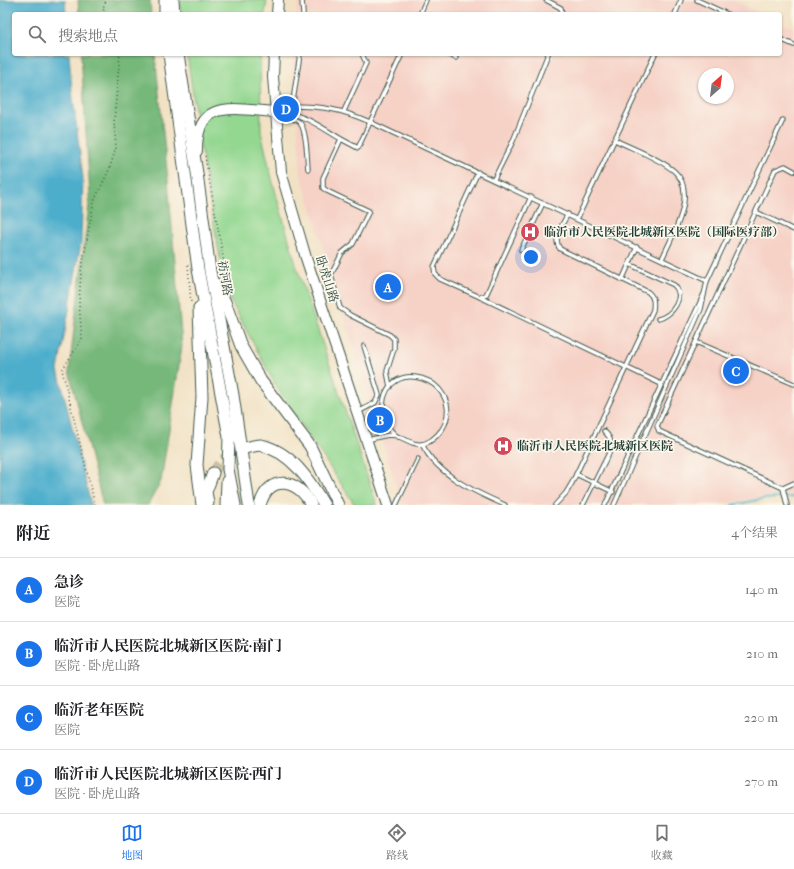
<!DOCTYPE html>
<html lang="zh">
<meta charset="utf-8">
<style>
body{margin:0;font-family:"IM FELL French Canon","Noto Serif SC",serif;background:#f2f2f2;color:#202124}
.compass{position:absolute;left:698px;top:68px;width:36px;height:36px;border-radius:50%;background:#fff;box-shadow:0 1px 3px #0004;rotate:28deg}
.you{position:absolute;left:531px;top:257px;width:14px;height:14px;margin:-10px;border:3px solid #fff;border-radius:50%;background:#1a73e8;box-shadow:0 0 0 6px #1a73e833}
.badge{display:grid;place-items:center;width:26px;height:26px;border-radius:50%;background:#1a73e8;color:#fff;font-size:13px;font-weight:700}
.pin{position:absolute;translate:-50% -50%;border:2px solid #fff;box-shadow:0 1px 4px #0006}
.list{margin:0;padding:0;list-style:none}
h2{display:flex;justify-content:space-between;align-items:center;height:52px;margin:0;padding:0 16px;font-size:17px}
h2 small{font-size:13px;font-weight:400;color:#757577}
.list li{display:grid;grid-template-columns:26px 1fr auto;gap:12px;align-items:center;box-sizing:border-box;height:64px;padding:0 16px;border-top:1px solid #e0e0e0}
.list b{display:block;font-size:15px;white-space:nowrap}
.list p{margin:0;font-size:13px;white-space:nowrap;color:#757577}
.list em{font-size:13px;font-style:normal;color:#757577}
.icon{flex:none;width:22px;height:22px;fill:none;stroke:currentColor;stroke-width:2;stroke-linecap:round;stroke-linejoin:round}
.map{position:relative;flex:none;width:794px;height:505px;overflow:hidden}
.search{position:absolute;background:#fff;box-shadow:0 1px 3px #0004;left:12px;right:12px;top:12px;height:44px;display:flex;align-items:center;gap:10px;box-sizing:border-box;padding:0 14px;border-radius:4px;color:#757577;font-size:15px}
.sheet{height:308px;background:#fff}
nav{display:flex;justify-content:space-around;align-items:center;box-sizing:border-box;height:56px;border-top:1px solid #e0e0e0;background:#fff;font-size:11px;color:#757577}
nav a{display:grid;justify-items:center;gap:2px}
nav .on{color:#1a73e8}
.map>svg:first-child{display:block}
</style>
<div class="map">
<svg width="794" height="505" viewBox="0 0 794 505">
<rect width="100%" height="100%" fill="#fbf7ec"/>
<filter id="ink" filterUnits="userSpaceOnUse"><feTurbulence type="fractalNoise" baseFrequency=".025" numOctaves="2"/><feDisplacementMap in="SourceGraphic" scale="8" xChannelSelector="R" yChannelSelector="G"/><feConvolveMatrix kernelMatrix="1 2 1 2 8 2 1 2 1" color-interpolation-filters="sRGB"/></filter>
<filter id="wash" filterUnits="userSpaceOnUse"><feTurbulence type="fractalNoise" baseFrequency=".012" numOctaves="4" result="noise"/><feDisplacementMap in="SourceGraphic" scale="16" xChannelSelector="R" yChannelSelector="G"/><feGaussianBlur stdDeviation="0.9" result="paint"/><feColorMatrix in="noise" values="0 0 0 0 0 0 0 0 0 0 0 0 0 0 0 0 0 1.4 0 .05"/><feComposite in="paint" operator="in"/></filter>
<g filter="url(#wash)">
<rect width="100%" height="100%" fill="#f2e2c5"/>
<!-- built -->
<g fill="#f6d1c6" fill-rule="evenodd">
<path d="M299,0H733L763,14H296Z"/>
<path d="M780,22L794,28V495L761,497L717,505H402L301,175L292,54H780ZM704,74H728V98H704Z"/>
</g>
<!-- green -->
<g fill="#93d790" stroke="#598a62">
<path d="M180,0H267L265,14H181Z"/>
<path d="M187,54H260L261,132L273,183L296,265L377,505H355L277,388L226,292L200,144Z"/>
</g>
<!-- forest -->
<g fill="#76b87a" stroke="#4a7a57">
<path d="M78,0H150L151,14H79Z"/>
<path d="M81,54H155L168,180L182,346L161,481L148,505H103L69,371L90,196Z"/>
</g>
<!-- water -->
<path fill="#4daecc" stroke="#367680" d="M0,0H65L66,14H14V54H69L72,91L83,178L81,243L58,370L91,505H0Z"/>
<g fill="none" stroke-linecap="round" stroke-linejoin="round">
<!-- stream -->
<path stroke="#4daecc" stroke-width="2" d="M733,505L762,499L794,497"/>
</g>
</g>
<g filter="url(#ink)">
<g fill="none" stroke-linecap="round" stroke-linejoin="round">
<!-- primary-tunnel -->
<path stroke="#c8c1a8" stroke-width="11" stroke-dasharray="11 5.5" stroke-linecap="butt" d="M213,473L220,463L233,451"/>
<!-- lane casing -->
<g stroke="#3f564a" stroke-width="5.5">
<g id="lane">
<path d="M302,0L303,14"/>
<path d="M546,0L561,8L562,14"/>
<path d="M697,0L727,14"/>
<path d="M420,14L426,0"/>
<path d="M675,14L681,0"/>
<path d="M780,39L794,45"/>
<path d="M447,54L456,58"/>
<path d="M276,105L290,106L293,101L300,54"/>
<path d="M290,106C323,106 340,109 370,122L707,281L701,309L614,505"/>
<path d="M344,111L366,63L362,54"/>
<path d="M277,112C303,113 319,126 341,139"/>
<path d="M277,119C284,118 294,117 299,122C307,128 307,159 308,169"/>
<path d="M615,140C633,149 659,158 674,171C699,192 672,236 662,259"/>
<path d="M794,171L785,166L775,170L657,426L659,431L783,488L794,483"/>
<path d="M478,172L434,267L435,274L440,279L480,297L486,295L531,197"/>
<path d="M494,179L513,141L548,54"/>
<path d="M756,212L794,230"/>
<path d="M577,219L655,54"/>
<path d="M521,250L543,203"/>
<path d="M629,264L674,285C686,297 672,316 658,319"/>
<path d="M622,280L637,247"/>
<path d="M707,281L783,120"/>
<path d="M480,297L661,384"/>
<path d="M696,342L794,384"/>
<path d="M390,387L387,371L394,349V339L390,335L350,315L340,308L331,275L342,253L353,244L369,211L327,191L323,188V178L341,139L358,148L402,54"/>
<path d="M358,412L375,403L379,395L364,346"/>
<path d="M368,440C375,438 384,435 392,435C404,436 413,448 426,443C434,440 442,431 445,424C462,378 387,355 383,405C383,418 387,429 398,437"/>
<path d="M422,444C437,475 475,492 505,505"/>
<path d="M576,474L613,492"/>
<path d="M783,488L787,505"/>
<path d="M396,505L418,459"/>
<path d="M555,505L566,493L572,483L653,310C654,302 654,297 648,292L560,249C552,238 562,225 568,214"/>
<path d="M583,505L610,451C612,442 611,438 604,431"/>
<path d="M605,505L704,294"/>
</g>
</g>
<!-- secondary casing -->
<g stroke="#3f564a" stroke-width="12">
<g id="secondary">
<path d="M277,14L278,0"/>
<path d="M274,54L273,77L281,172L306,258L388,505"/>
<path d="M197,151C196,96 237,110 276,112"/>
</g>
</g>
<!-- primary casing -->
<g stroke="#3f564a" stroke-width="13">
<g id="primary">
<path d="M165,0V14"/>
<path d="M173,0L174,14"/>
<path d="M169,54L198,269L229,437L228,469L235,505"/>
<path d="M178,54L197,173L210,271L233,395L249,505"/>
<path d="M216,284L225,302L241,346L261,381L310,446L338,505"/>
<path d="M199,308L202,397L197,465L202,505"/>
<path d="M245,448C250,447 256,445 260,445C291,451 310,481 324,505"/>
<path d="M208,503L206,492L213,473"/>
<path d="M226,505L227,481"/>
<path d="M260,505C269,473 299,479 311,505"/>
</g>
</g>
<!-- path -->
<g stroke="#3f564a" stroke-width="1.5" stroke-dasharray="1 3" stroke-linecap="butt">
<path d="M105,14L103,8L106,0"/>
<path d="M205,156L229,290"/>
<path d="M188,265L191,303"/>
<path d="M95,505L62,370L82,339L79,303L81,272L94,201L109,170L116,148L114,121L120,54"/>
</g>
<!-- lane -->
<use href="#lane" stroke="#fff" stroke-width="3.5"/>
<!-- secondary -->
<use href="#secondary" stroke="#fff" stroke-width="10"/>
<!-- primary -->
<use href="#primary" stroke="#fff" stroke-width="11"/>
</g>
</g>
<!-- icons -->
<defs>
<g id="hospital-disc" transform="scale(1)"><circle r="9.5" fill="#d1495b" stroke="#fbf7ec"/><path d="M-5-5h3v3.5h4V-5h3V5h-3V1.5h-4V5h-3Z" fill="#fff"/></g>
</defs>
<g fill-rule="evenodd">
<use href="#hospital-disc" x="530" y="232"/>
<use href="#hospital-disc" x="503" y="446"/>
</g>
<g text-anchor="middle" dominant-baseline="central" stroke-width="3.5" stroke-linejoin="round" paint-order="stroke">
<!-- poi labels -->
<g font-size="12" font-weight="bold" fill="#1f3d34" stroke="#fbf7ec" text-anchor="start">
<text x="544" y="232">临沂市人民医院北城新区医院（国际医疗部）</text>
<text x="517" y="446">临沂市人民医院北城新区医院</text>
</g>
<!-- street labels -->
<g font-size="12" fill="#1f3d34" stroke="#fbf7ec">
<text transform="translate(225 278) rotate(80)">祊河路</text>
<text transform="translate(327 279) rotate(72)">卧虎山路</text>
</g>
</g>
</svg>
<svg class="compass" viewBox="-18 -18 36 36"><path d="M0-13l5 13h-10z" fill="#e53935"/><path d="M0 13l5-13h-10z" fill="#757577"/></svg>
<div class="you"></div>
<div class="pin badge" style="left:388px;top:287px">A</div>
<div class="pin badge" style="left:380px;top:420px">B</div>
<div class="pin badge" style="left:736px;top:371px">C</div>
<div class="pin badge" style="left:286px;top:109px">D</div>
<div class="search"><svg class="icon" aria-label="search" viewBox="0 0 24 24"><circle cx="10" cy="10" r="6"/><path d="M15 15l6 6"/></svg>搜索地点</div>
</div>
<section class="sheet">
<h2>附近<small>4个结果</small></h2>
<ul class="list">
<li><span class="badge">A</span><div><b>急诊</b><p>医院</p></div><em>140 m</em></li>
<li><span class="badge">B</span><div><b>临沂市人民医院北城新区医院·南门</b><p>医院 · 卧虎山路</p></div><em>210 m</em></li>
<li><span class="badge">C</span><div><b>临沂老年医院</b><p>医院</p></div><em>220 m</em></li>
<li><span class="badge">D</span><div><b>临沂市人民医院北城新区医院·西门</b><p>医院 · 卧虎山路</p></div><em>270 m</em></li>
</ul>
</section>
<nav>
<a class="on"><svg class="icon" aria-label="map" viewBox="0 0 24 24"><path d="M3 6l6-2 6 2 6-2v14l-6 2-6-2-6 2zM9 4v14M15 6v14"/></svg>地图</a>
<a><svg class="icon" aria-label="directions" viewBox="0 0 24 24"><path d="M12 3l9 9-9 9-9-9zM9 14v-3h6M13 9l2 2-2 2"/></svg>路线</a>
<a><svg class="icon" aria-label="saved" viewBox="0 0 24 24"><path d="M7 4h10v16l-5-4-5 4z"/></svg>收藏</a>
</nav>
